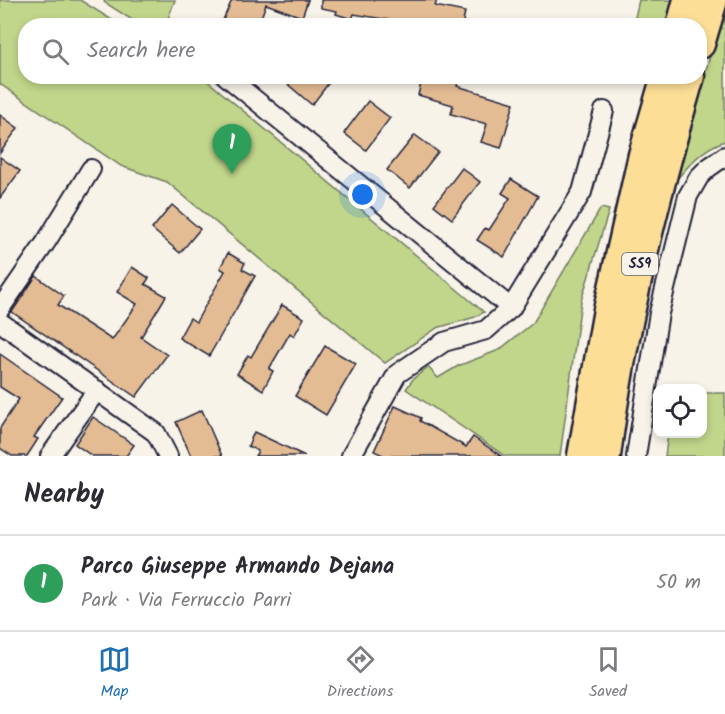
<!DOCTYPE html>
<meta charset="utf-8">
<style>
body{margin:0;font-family:Kalam,sans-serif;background:#f2f2f3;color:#2b2b33}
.controls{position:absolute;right:18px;bottom:18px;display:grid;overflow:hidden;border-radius:12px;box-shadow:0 3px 9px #0003}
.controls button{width:54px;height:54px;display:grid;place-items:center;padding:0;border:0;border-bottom:2px solid #e1e1e2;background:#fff;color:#2b2b33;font:30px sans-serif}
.you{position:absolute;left:363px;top:195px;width:21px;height:21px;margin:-15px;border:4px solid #fff;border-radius:50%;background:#1a73e8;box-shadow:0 0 0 9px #1a73e833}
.badge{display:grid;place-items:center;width:39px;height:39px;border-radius:50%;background:#1f6fb2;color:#fff;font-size:20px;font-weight:700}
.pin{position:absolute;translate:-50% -50px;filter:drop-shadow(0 2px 3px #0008)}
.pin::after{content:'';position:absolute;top:32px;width:21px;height:18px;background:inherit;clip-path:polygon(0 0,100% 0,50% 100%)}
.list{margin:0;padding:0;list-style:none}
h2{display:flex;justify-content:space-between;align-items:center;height:78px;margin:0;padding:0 24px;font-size:26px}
h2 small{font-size:20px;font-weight:400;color:#7c7c81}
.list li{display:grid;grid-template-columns:39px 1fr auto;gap:18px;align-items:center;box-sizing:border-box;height:96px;padding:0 24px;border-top:2px solid #e1e1e2}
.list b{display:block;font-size:22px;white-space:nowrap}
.list p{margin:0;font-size:20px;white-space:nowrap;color:#7c7c81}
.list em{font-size:20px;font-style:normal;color:#7c7c81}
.icon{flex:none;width:33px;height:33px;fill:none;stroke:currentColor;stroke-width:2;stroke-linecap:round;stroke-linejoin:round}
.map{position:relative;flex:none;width:725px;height:456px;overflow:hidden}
.search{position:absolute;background:#fff;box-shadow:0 3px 9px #0003;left:18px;right:18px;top:18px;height:66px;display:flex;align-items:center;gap:15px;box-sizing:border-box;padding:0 21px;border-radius:24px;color:#7c7c81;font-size:22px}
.sheet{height:174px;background:#fff}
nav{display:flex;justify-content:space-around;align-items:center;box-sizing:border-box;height:84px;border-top:2px solid #e1e1e2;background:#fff;font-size:16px;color:#7c7c81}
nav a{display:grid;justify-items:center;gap:3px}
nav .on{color:#1f6fb2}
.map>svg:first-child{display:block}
</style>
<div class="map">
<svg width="725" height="456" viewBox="0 0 725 456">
<rect width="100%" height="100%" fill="#f7f3e8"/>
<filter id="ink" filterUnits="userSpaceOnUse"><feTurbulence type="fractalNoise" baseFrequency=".0167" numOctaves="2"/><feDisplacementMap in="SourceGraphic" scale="12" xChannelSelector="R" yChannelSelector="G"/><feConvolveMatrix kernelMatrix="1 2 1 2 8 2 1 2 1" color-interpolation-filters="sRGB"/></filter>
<g filter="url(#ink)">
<!-- green -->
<g fill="#c1d68b" stroke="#727c63" stroke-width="1.5">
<path d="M0,0H80L120,25L26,26V76L204,78L484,312L475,317L437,328L385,363L167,182L121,166L0,84Z"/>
<path d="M105,0H175L165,26L140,25L104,2Z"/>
<path d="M639,0H676L667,25L633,26Z"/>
<path d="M725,5V141C702,148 687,167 672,185Z"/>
<path d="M601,208L609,210L581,301L560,456H505L406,389L413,379L428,367L438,378L458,366L499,350L533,323Z"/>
<path d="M703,393H725V456H665L668,434H702Z"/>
</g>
<!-- building -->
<g fill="#e3bc94" stroke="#22223b" stroke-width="1.5">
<path d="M232,0H308L302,17L266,4L258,26H230L223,20Z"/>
<path d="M321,0H437L435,6L465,12L462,26H401L402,22L354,14L352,19L336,14L337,11L321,8Z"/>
<path d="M278,76H334L312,105Z"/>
<path d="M423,76H460L457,86L514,103L501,148L481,142L487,124L451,114L453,105L418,95Z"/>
<path d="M368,101L390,118L366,150L344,133Z"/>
<path d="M0,115L18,128L0,153Z"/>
<path d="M415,135L438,152L410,188L387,170Z"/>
<path d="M0,157L20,171L0,198Z"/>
<path d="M462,168L480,182L452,219L434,205Z"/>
<path d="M511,179L538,196L504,257L477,240L485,228L489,230L510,198L502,193Z"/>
<path d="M172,205L200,229L180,253L152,229Z"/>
<path d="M228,253L245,263L242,269L255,276L209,356L179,338L190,318L196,322L225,271L220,268Z"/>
<path d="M132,267L149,278L145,284L166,296L141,337L167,355L136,397L12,312L36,276L64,296L58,305L112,340L137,304L117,292Z"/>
<path d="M282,305L304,318L294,336L290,333L269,369L273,371L263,390L237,374L248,355L251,357Z"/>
<path d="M325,346L356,364L326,415L295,396Z"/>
<path d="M0,354L62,397L34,437L38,439L27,456H12L0,448V428L19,399L0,387Z"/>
<path d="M395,406L421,418L420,421L466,447L473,437L501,456H385L374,451Z"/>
<path d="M202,410L222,456H191L176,422Z"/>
<path d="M93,417L134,445L126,456H92L75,444Z"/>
<path d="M254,432L305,456H255L258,451L248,446Z"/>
</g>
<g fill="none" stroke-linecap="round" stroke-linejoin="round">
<!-- minor casing -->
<g stroke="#22223b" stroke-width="22">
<g id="minor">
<path d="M226,76L511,308"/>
<path d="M0,309L46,242L91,169"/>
<path d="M0,322L156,433L168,456"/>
<path d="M50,456L97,390"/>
<path d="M351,456L397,374L444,342L486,330L511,308L582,192L604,111"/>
<path d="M636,456L659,313L688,196L699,177L708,168L725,156"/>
</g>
</g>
<!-- primary casing -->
<g stroke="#22223b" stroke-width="33">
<g id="primary">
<path d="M681,26L688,0"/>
<path d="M700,44L713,0"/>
<path d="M582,456L608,310L643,155L666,76"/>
<path d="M606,456C622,327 654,201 690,76"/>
</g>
</g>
<!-- minor -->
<use href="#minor" stroke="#f7f3e8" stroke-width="18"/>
<!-- primary -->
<use href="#primary" stroke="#fcde96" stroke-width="28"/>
</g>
</g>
<g text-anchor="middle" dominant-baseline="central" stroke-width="4.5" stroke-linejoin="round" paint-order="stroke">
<!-- shield labels -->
<rect fill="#f7f3e8" stroke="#62616f" stroke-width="1.5" x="622" y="253" width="36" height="22" rx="4.5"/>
<g font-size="14" font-weight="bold" fill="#22223b">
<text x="640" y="264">SS9</text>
</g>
</g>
</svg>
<div class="controls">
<button><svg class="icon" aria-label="locate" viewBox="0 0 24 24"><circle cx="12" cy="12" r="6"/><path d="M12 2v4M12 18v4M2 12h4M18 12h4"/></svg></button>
</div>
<div class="you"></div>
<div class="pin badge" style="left:232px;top:174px;background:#2e9e5b">1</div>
<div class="search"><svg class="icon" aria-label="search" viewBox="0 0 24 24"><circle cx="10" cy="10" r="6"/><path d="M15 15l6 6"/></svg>Search here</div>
</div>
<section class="sheet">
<h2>Nearby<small></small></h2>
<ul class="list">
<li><span class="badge" style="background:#2e9e5b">1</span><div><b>Parco Giuseppe Armando Dejana</b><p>Park · Via Ferruccio Parri</p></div><em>50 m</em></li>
</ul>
</section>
<nav>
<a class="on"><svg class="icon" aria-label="map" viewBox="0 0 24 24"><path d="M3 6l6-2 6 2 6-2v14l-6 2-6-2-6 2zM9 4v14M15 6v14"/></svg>Map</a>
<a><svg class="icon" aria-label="directions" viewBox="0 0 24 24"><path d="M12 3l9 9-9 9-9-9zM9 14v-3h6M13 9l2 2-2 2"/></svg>Directions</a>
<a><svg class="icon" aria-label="saved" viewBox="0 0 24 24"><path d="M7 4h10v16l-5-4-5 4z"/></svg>Saved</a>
</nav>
